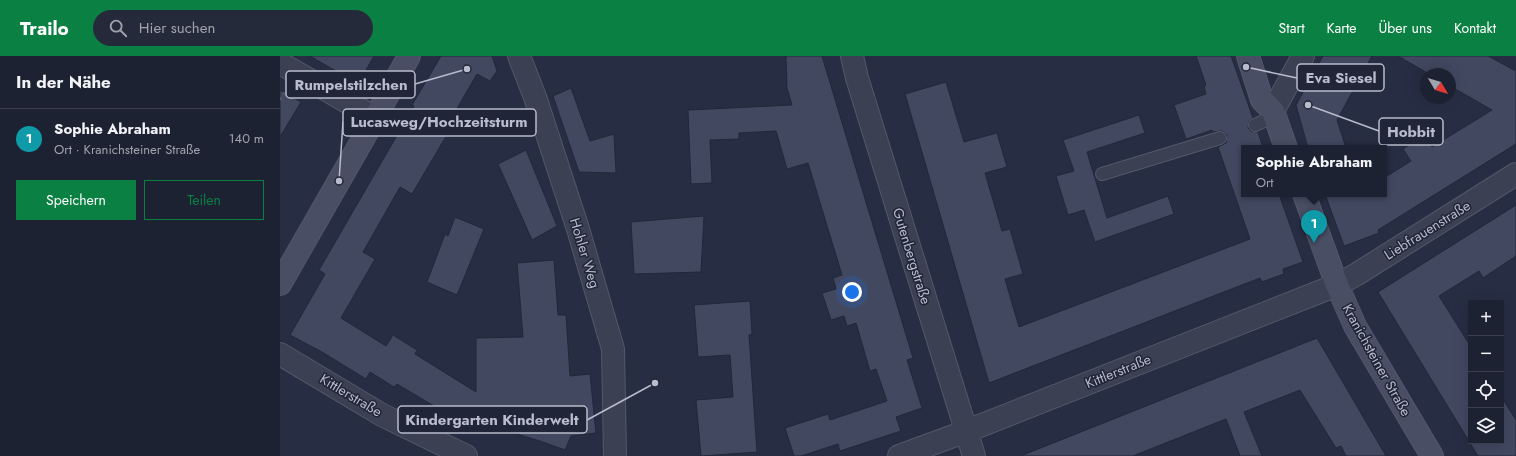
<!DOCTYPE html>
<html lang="de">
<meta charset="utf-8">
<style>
body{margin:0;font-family:Jost,sans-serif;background:#252a3a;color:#f1f3f6}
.controls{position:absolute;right:12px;bottom:12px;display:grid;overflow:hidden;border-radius:0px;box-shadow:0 4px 16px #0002}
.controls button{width:36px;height:36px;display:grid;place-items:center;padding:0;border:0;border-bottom:1px solid #3b3f4d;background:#1d2232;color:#f1f3f6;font:20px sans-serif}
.compass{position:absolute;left:1140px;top:12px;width:36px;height:36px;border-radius:50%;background:#1d2232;box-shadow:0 4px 16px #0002;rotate:128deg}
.you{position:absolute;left:572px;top:236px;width:14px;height:14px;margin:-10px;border:3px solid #fff;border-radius:50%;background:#1a73e8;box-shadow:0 0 0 6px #1a73e833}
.badge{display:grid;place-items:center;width:26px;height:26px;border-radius:50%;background:#0b8043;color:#fff;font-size:13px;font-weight:700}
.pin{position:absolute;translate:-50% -33px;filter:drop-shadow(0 1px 2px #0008)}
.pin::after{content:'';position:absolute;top:21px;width:14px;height:12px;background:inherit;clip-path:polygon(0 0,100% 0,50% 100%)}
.popup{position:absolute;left:961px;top:89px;width:146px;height:52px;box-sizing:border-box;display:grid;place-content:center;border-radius:0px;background:#1d2232;filter:drop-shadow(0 1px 3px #0005);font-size:13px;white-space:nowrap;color:#a0a4ac}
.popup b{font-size:15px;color:#f1f3f6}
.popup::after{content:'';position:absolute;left:50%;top:100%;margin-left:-8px;border:8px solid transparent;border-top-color:#1d2232}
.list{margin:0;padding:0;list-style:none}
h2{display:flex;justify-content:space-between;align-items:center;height:52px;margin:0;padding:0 16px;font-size:17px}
h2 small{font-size:13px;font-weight:400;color:#a0a4ac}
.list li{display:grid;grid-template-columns:26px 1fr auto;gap:12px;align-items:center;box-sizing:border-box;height:60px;padding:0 16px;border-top:1px solid #3b3f4d}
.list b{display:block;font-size:15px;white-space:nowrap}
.list p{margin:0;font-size:13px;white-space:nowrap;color:#a0a4ac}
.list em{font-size:13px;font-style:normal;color:#a0a4ac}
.actions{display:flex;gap:8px;padding:12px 16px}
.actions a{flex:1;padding:9px 0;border:1px solid #0b8043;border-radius:0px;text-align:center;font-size:14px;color:#0b8043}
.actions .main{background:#0b8043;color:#fff}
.icon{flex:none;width:22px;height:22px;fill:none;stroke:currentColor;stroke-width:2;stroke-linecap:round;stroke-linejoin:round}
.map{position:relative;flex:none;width:1236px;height:400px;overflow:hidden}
header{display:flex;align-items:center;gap:24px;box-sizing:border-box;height:56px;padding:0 20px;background:#0b8043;color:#fff}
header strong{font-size:19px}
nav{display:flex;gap:22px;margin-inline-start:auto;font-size:14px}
.search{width:280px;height:36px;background:#252a3a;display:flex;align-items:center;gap:10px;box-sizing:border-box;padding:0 14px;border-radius:22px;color:#a0a4ac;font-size:15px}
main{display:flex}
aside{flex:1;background:#1d2232}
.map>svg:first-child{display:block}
</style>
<header>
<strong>Trailo</strong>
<div class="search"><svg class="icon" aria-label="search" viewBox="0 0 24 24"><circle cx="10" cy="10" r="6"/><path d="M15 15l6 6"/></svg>Hier suchen</div>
<nav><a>Start</a><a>Karte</a><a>Über uns</a><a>Kontakt</a></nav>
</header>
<main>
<aside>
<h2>In der Nähe<small></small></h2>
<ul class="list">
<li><span class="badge" style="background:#0f9aa8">1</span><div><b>Sophie Abraham</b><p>Ort · Kranichsteiner Straße</p></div><em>140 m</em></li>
</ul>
<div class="actions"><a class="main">Speichern</a><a>Teilen</a></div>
</aside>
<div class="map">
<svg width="1236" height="400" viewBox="0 0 1236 400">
<rect width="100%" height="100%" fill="#272d43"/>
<!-- building -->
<g fill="#414860" stroke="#22273a">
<path d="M30,0H94L78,28Z"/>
<path d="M161,0H212L217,15L210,25L197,18L164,75L168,77L132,138L120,131L83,196L95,203L61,262L106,290L113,279L137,294L135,298L196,336V282L243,281L237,207L274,204L278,259H286L290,320L310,318L316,377L291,380L285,394L260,385L187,363L172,353L169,359L117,328L114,331L90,316L86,323L42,296L10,279L45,218L39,214L134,50L132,49Z"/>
<path d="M506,0H542L633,302L627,304L642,352L616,361L621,375L560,395L558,388L521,400H514L505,372L548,358L550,364L607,345L596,313L590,315L576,267L567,270L564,260L551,264L542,237L556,233L553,222L562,219L528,107L507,113L496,75L459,77V83L430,84L432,127L411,128L408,54L512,49L507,32Z"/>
<path d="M916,0H951L973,62L969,65L968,72L971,75L978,76L983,92H964V138H999L1023,206L1003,213L1004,218L982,226L980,222L709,327L625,38L666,26L684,86L717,77L727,111L705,117L722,175L730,173L743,218L725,223L739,271L970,183L938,91L946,87L947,79L942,75L933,76L932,74L906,83L894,49L926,38L924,30L926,29Z"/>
<path d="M1043,0H1092L1057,64L1066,92H1028L1016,49Z"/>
<path d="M1118,0H1208L1236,15V88L1098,174L1099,177L1064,190L1045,138H1104V122L1131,105L1123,93L1145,79L1152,91L1212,54L1170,30V18H1149Z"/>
<path d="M291,32L310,85L334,78L336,117L299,116L273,40Z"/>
<path d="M0,34L21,46L0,81Z"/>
<path d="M859,59L865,77L807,96L827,162L888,140L894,158L815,186L804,154L788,159L776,120L794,115L783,84Z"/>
<path d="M246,94L277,170L252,184L218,108Z"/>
<path d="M1236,149V200L1203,222L1199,215L1159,240L1191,291V385H1221V340L1236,364V400H1198L1098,236Z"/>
<path d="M424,160L421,216L354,218L351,166Z"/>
<path d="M175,161L204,173L177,239L147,226L165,178L168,180Z"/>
<path d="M470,245L472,278L469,279L477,396L421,400L416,344L453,341L450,299L418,301L414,249Z"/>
<path d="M1037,282L1106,400H1066L1061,390L1056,392L1020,334L964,356L982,400H960L946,363L853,400H743V399Z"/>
</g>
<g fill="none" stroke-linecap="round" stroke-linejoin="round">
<!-- lane casing -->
<g stroke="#53586a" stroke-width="14">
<g id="lane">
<path d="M975,69L995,60"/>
<path d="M822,118L940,82"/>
</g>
</g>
<!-- street casing -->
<g stroke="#53586a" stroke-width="24">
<g id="street">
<path d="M239,0L255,41L298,173L333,293L335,400"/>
<path d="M572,0L577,22L694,400"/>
<path d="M0,7L95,62"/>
<path d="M993,55L1023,0"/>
<path d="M0,298L102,359L186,400"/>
<path d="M619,400L687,375L1057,229L1077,218L1236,118"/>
</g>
</g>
<!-- secondary casing -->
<g stroke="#53586a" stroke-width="24">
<g id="secondary">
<path d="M968,0L982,44L993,55L1006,92"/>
<path d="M1024,138L1057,229L1075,270L1152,400"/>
<path d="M0,228L95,62L129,0"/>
</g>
</g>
<!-- path -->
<path stroke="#475960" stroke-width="2.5" stroke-dasharray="3 3" stroke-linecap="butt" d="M0,44L5,36"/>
<!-- lane -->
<use href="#lane" stroke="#3b4052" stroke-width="12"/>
<!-- street -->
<use href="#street" stroke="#3b4052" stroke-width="22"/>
<!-- secondary -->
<use href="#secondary" stroke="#494e65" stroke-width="22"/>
</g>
<g text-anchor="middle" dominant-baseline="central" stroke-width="3" stroke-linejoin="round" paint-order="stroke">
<!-- street labels -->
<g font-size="14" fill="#b8bccc" stroke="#202538">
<text transform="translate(1147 174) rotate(-32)">Liebfrauenstraße</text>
<text transform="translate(305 197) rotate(73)">Hohler Weg</text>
<text transform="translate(632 200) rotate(73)">Gutenbergstraße</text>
<text transform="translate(1097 304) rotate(61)">Kranichsteiner Straße</text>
<text transform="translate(838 315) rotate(-22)">Kittlerstraße</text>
<text transform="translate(71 339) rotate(31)">Kittlerstraße</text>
</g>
</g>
<!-- callouts -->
<path fill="none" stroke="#b8bccc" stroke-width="1.5" d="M966 11L1017 22M187 13L135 28M59 125L63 66M1028 49L1099 75M375 327L307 364"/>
<g fill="#b8bccc" stroke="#202538" stroke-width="1.5">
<circle cx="966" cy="11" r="4"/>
<circle cx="187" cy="13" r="4"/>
<circle cx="59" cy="125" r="4"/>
<circle cx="1028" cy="49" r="4"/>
<circle cx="375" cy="327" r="4"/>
</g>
<g fill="#202538" stroke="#b8bccc" stroke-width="1.5">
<rect x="1017" y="8" width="87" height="27" rx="4"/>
<rect x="6" y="15" width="129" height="27" rx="4"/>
<rect x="63" y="53" width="193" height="27" rx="4"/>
<rect x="1099" y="62" width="64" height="27" rx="4"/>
<rect x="118" y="350" width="189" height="27" rx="4"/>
</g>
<g font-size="15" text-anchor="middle" font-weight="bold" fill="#b8bccc">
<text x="1061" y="27">Eva Siesel</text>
<text x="71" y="34">Rumpelstilzchen</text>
<text x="159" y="71">Lucasweg/Hochzeitsturm</text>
<text x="1131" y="81">Hobbit</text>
<text x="212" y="369">Kindergarten Kinderwelt</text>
</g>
</svg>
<div class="controls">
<button>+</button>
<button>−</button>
<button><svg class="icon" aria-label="locate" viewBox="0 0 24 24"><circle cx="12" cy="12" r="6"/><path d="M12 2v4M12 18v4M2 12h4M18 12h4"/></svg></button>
<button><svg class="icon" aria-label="layers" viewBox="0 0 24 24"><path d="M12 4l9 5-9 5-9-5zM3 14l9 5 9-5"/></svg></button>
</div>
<svg class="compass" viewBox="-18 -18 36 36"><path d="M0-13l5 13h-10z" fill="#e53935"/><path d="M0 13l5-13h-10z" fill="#a0a4ac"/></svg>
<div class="you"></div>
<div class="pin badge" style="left:1034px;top:187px;background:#0f9aa8">1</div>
<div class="popup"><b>Sophie Abraham</b>Ort</div>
</div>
</main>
